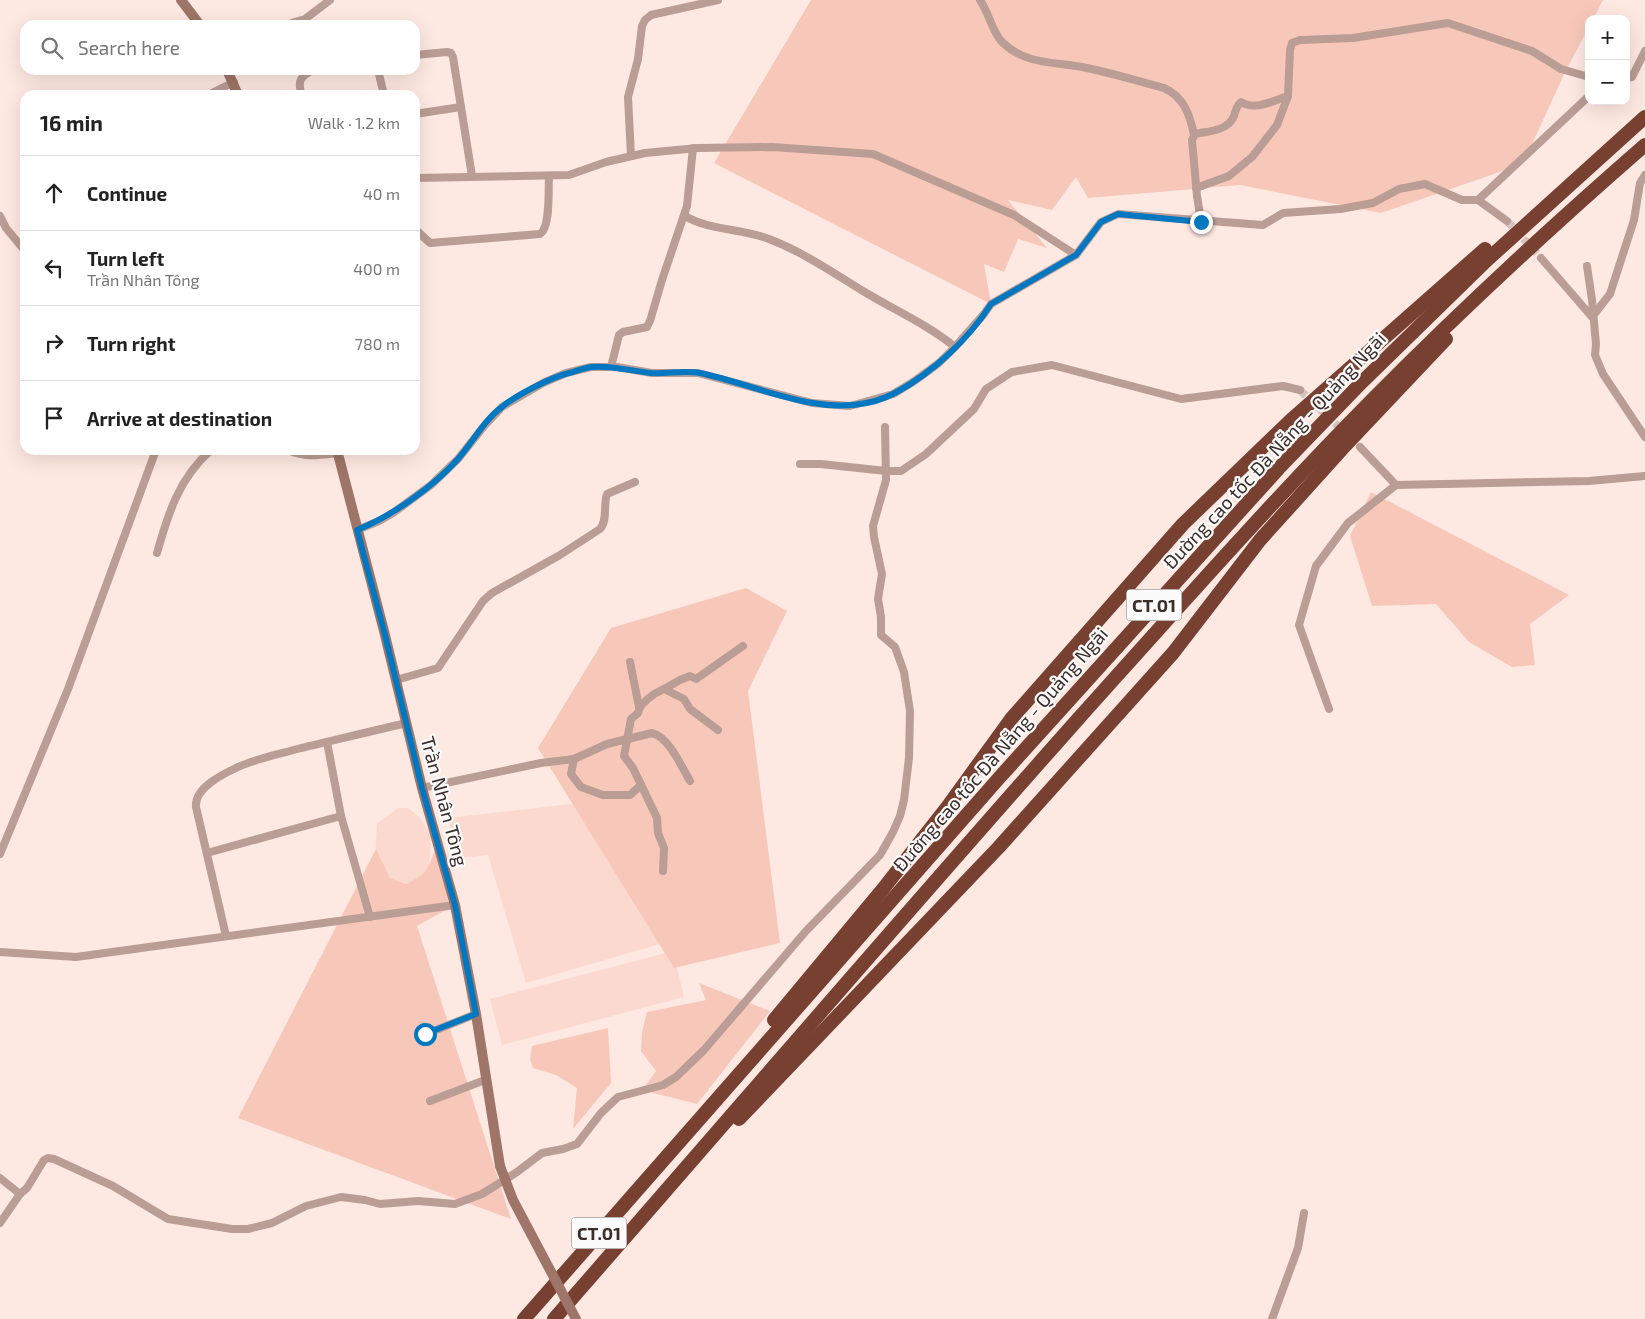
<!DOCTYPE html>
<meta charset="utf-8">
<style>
body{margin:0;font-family:"Exo 2",sans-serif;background:#f6f6f6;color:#222}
.controls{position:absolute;right:15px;top:15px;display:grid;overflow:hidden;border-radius:10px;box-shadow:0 5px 20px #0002}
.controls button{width:45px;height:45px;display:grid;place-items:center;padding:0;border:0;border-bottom:1px solid #e0e0e0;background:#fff;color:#222;font:25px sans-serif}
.stop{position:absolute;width:15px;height:15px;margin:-11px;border:4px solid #0078c1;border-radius:50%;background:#fff}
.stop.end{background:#0078c1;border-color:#fff;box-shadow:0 1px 5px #0008}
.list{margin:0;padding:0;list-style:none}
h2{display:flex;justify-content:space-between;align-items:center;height:65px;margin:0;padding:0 20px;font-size:21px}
h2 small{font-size:16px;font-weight:400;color:#767676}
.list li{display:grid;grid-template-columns:32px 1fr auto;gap:15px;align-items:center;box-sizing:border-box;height:75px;padding:0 20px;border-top:1px solid #e0e0e0}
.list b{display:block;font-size:19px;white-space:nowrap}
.list p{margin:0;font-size:16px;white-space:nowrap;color:#767676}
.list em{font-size:16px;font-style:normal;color:#767676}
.icon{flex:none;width:28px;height:28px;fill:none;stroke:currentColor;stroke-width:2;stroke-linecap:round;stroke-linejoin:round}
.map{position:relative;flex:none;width:1645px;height:1319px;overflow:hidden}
.search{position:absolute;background:#fff;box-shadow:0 5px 20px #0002;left:20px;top:20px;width:400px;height:55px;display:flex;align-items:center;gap:12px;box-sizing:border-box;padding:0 18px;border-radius:15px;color:#767676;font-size:19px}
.panel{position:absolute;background:#fff;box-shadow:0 5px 20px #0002;left:20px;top:90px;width:400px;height:365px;border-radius:15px}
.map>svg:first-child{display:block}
</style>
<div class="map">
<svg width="1645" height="1319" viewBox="0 0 1645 1319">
<rect width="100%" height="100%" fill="#fee8e2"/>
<!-- built -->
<g fill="#fcd9cf">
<path d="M597,801L660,944L526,983L488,855L459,858L448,818Z"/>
<path d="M398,808H408L419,817L431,835L429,866L423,876L406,884L390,878L375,858L377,824Z"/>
<path d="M673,951L684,997L502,1045L490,999Z"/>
</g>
<!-- green -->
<g fill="#f7c8ba">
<path d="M811,0H1603L1593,19H1589V27L1566,70L1523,164L1381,213L1240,185L1088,198L1076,177L1052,210L1008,200L1047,248L1018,239L1004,272L984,264L991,304L714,163Z"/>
<path d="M1371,492L1569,595L1530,624L1535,665L1512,667L1469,642L1436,604L1372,606L1350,536Z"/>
<path d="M746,588L787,611L748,691L780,943L674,968L538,748L611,628Z"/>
<path d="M376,849L390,878L406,884C427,874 427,872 435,849L455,905L417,926L511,1219L238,1118Z"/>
<path d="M699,983L770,1011L697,1104L642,1090L656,1071L641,1051L642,1032L647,1012L706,1000Z"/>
<path d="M608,1028L611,1083L573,1129L577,1088L556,1075L533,1068L530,1059L532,1046Z"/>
</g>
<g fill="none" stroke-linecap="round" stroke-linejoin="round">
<!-- street-tunnel -->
<g stroke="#d7c3bd" stroke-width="8" stroke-dasharray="8 4" stroke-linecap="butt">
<path d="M1507,221L1541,258"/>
<path d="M1300,390L1344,432"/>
</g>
<!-- street -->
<g stroke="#ba9d94" stroke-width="8">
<path d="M980,0C989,13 993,34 1003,43C1025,64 1054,62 1082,67C1109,72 1137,81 1164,88C1184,97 1190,115 1194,135"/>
<path d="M285,25L305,19L330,0"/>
<path d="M415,55L447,52L451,53L453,57L472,176"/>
<path d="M378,70L384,95"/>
<path d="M1626,78L1632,77L1645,51"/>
<path d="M208,95L234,82"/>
<path d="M302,95C297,82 300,76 313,70"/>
<path d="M415,114L461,107"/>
<path d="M631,156L628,97L638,59L642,26L645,20L651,15L718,0"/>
<path d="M415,178L569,175L606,162L645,153L698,148L772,147L873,154L1014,215L1076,255"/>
<path d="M1196,188L1229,176L1252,157L1277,125L1288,96"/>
<path d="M1478,200L1589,96"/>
<path d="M0,216L6,228L25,251"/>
<path d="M685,216C710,231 742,228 769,239C803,252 832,272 863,291C894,310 927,324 955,347"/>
<path d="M1201,221L1197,196L1192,140L1195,134C1209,131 1228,131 1234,116C1236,110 1236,106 1241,102C1255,111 1273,101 1288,96L1290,50L1292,43L1300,40L1353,38L1448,23L1532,51L1561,69L1589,77"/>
<path d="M415,229L430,243L540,234C551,227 548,189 549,176"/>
<path d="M1541,258L1592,317L1610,294L1634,220L1640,183L1645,175"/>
<path d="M1587,266L1592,300L1596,344L1595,355L1603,374L1645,437"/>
<path d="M611,367L619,335L623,332L647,327L650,321L662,280L687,206L693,148"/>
<path d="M1360,447L1396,485L1589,481L1645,476"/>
<path d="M288,450C304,458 321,455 337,453"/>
<path d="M800,464H821L886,471H901L926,454L974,409L986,389L1012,372L1052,365L1181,399L1283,386L1300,390"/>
<path d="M357,530L379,521L393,513L431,485L458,459L485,425L502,407L543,383L566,373L591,367H617L652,373H698L812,403L850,406L893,394L913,382L939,363L955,347L984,314L991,304L1076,255L1101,222L1118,214L1263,225L1283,213L1340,209L1373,203L1399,189L1425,184L1462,200H1478L1507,221"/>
<path d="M157,553C168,514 179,478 211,450"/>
<path d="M630,662L639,707"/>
<path d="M396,680L438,668L483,601L492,593L560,555L600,529C608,520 603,505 607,494L635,482"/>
<path d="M664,689L680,680L690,676L696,679L743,646"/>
<path d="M1329,709L1299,625L1316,566L1348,523L1396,485"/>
<path d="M327,742L341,816L370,917"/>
<path d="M574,759L571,774L581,787L603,795H630L641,785"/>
<path d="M422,788L541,763L574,759L607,744L652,733C669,737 681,766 690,781"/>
<path d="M207,853L341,816"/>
<path d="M0,854L68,689L156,450"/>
<path d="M663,871L664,848L658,833L657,818L633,768L624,756L631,719L638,713C640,703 654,693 664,689L684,699L690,709L718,730"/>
<path d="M226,936L196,807C194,788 223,774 238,767C258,758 280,754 301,748C336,740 371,731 407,723"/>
<path d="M0,952L76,957L455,905"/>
<path d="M421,1036L476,1014"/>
<path d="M430,1101L485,1080"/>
<path d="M0,1178L20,1194"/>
<path d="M0,1223L20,1194L27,1188L44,1160L48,1158L54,1159L113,1186L168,1219L232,1229H248L272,1223L306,1206L341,1197L365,1200L380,1204L418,1201L455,1204L482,1194L517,1172L542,1153L563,1149L577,1144L601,1113L618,1097L663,1085L676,1077L704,1050L806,931L880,855L893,832L900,816L904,800L909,758L910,711L904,672L895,647L881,635V617L878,599L882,574L874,537L873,526L886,480L885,427"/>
<path d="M1272,1319L1298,1248L1304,1213"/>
</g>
<!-- secondary -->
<g stroke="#9f7569" stroke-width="10">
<path d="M181,0L200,25"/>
<path d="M227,70L238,95"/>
<path d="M337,450L384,631L422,788L455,905L476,1014L500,1166"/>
</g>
<!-- highway -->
<g stroke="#784031" stroke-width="14">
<path d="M774,1020L883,889L948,806L1011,719L1183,524L1291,420L1485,249"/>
<path d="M739,1119L999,847L1173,653L1260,540L1342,449L1446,339"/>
<path d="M524,1319L999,778L1279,468L1361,383L1487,260L1645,117"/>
<path d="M554,1319C729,1119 902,917 1079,718C1176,610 1272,501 1374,398C1461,310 1552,226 1645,145"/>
</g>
<!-- secondary-bridge -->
<path stroke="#9f7569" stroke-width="10" d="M500,1166L513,1200L576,1319"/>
</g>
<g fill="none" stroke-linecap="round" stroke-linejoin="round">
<!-- route -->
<path stroke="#0078c1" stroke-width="6" d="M425,1034L476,1014L455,905L422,788L384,631L357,530C392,516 433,487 458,459C473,442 484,420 502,407C516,395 552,377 569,373C576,371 584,368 591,367C611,365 631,371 651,373C667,374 685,370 700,373C738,381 776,397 813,403C840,408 871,406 895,393C932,373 968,340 991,304L1076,255L1101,222L1118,214L1201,222"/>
</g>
<g text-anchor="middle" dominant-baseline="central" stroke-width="4.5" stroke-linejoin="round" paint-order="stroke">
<!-- shield labels -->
<g fill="#fbfbfb" stroke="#756c69" stroke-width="1">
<rect x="1126.5" y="589.5" width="55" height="31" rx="4"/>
<rect x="571.5" y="1217.5" width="55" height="31" rx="4"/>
</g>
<g font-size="18" font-weight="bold" fill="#3c2e2a">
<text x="1154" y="605">CT.01</text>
<text x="599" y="1233">CT.01</text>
</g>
<!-- street labels -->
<g font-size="19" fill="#3c2e2a" stroke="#fbfbfb">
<text transform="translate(1274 450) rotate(-47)">Đường cao tốc Đà Nẵng - Quảng Ngãi</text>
<text transform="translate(1000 749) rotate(-49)">Đường cao tốc Đà Nẵng - Quảng Ngãi</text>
<text transform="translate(445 801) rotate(75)">Trần Nhân Tông</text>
</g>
</g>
</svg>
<div class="controls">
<button>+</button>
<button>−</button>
</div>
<div class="stop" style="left:425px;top:1034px"></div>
<div class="stop end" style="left:1201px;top:222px"></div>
<div class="search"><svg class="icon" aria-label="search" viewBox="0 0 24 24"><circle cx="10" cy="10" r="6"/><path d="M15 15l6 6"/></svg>Search here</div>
<section class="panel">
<h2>16 min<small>Walk · 1.2 km</small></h2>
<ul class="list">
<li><svg class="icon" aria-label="ahead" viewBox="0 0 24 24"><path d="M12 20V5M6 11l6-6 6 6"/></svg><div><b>Continue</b></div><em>40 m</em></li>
<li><svg class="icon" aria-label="left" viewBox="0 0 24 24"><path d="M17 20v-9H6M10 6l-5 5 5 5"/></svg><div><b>Turn left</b><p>Trần Nhân Tông</p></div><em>400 m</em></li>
<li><svg class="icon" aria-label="right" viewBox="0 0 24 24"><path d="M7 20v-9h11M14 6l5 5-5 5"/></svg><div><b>Turn right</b></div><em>780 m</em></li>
<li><svg class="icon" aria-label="arrive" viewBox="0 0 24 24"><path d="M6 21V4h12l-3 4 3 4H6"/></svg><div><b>Arrive at destination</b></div></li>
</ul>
</section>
</div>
